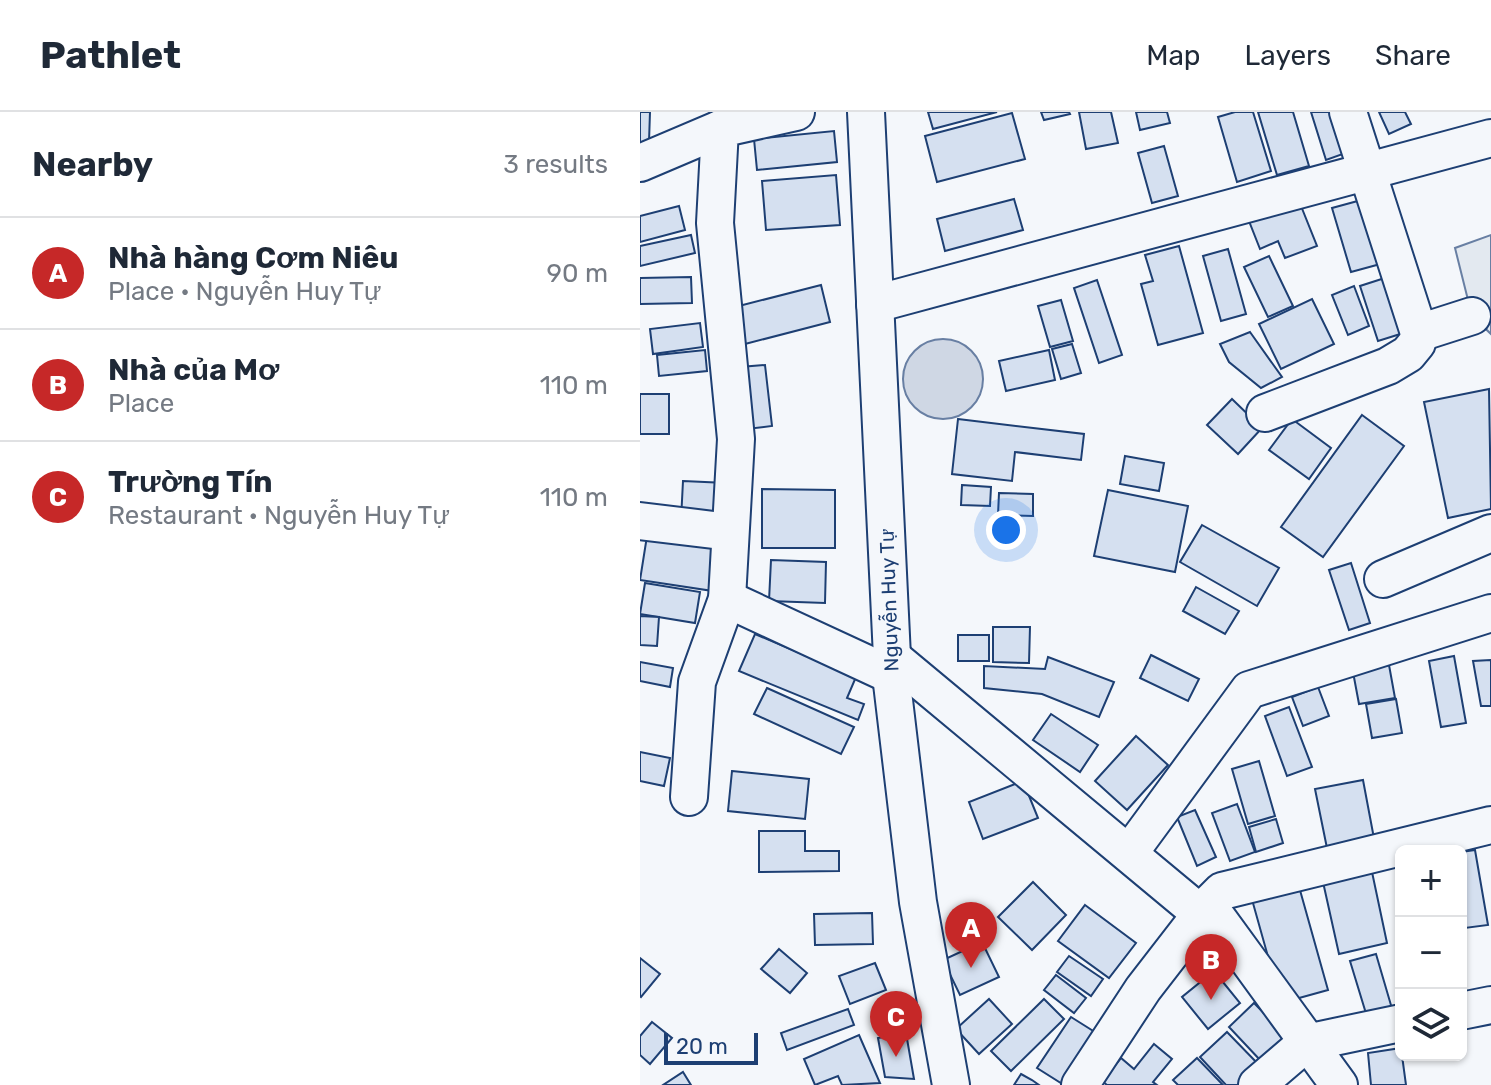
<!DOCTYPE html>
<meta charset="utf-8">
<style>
body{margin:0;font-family:Rubik,sans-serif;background:#f2f2f3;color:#1f2937}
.controls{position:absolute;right:24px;bottom:24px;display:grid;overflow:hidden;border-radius:12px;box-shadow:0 2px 6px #0004}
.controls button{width:72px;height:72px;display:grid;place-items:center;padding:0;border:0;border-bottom:2px solid #e0e1e3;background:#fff;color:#1f2937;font:40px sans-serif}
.scale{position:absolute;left:24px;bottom:20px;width:94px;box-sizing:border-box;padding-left:8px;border:4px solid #1d3f73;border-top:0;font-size:22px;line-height:28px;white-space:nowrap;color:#1d3f73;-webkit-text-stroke:6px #f4f7fb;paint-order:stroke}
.you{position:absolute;left:366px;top:418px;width:28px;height:28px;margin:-20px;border:6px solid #fff;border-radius:50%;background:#1a73e8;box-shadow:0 0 0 12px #1a73e833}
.badge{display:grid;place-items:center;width:52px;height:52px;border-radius:50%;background:#c62828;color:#fff;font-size:26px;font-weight:700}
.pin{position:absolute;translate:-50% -66px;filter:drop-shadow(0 2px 4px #0008)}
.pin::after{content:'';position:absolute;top:42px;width:28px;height:24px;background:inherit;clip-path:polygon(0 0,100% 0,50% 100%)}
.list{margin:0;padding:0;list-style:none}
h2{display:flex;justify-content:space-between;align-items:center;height:104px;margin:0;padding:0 32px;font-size:34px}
h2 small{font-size:26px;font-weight:400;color:#747a83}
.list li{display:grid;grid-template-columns:52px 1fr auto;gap:24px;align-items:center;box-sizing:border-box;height:112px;padding:0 32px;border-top:2px solid #e0e1e3}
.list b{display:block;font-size:30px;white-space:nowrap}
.list p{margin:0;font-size:26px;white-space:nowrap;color:#747a83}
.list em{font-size:26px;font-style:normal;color:#747a83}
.icon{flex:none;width:44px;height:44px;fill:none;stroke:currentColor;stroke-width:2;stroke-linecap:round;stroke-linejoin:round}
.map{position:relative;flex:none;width:851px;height:973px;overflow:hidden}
header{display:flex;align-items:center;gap:48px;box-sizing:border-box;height:112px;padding:0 40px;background:#fff;border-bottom:2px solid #e0e1e3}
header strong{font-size:38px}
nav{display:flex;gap:44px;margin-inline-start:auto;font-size:28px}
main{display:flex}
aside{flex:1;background:#fff}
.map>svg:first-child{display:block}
</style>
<header>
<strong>Pathlet</strong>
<nav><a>Map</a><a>Layers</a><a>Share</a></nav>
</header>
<main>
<aside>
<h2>Nearby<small>3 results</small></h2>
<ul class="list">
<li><span class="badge">A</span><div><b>Nhà hàng Cơm Niêu</b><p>Place · Nguyễn Huy Tự</p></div><em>90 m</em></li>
<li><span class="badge">B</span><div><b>Nhà của Mơ</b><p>Place</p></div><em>110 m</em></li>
<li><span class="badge">C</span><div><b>Trường Tín</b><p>Restaurant · Nguyễn Huy Tự</p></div><em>110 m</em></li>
</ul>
</aside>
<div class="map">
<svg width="851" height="973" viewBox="0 0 851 973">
<rect width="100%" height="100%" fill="#f4f7fb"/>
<!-- green -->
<path fill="#e3e9f0" stroke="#687fa3" stroke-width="2" d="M851,123V222L832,204L815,136Z"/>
<!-- water -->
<circle fill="#cfd7e4" stroke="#687fa3" stroke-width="2" cx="303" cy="267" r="40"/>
<!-- building -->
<g fill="#d5e0f0" stroke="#1d3f73" stroke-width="2">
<path d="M0,0H10L9,30H0Z"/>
<path d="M288,0H357L293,17Z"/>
<path d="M401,0H429L430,2L404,8Z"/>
<path d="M439,0H471L478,31L446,37Z"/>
<path d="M496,0H527L530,11L500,18Z"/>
<path d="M595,0H613L631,59L597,70L578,5Z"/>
<path d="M618,0H653L669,54L637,63Z"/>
<path d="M671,0H705L717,37L686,48Z"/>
<path d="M739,0H765L771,12L749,22Z"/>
<path d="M372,1L385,47L297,70L285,24Z"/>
<path d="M194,19L197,50L117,58L114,27Z"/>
<path d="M524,34L538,84L512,91L498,41Z"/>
<path d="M196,63L200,113L126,118L122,69Z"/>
<path d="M374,87L383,118L305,139L297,107Z"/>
<path d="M725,87L744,151L711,160L692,96Z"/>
<path d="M659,89L677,134L645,146L638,129L620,137L609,109Z"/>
<path d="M39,94L45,118L0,130V104Z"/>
<path d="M51,123L55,141L0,154V134Z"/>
<path d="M539,134L563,221L518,233L501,172L513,169L505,143Z"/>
<path d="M588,137L606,202L581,209L563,144Z"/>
<path d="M629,144L653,194L628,205L604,155Z"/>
<path d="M754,163L773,218L738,229L720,174Z"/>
<path d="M51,165L52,191L0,192V166Z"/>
<path d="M457,168L482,243L459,251L434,176Z"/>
<path d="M181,173L190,210L105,232L95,195Z"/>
<path d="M714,174L729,214L708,223L692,183Z"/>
<path d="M672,187L694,232L641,257L619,212Z"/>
<path d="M421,188L433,229L410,235L398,194Z"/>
<path d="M60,211L63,235L13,242L10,217Z"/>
<path d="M610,220L642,265L621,276L589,250L580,232Z"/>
<path d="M432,232L441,261L421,267L412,237Z"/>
<path d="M65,238L67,259L19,264L17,243Z"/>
<path d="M409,238L415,268L366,279L359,249Z"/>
<path d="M125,253L132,314L107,317L100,255Z"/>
<path d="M849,277L851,397L808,406L784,290Z"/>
<rect x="0" y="282" width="29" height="40"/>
<path d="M592,287L622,316L598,342L567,313Z"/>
<path d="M722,303L764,334L683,445L641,415Z"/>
<path d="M318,307L444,322L441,348L375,340L372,369L312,362Z"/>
<path d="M652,307L691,336L669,367L629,338Z"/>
<path d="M485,344L524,351L519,379L480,372Z"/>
<path d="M43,369L86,371L84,410L41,408Z"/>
<path d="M322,373L351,375L350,394L321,393Z"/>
<path d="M122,377L195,378V436H122Z"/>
<path d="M468,378L548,394L535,460L454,444Z"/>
<path d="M359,381L393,382V404L358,403Z"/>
<path d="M562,413L639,456L617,494L540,450Z"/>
<path d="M7,424L80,436L73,479L0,468Z"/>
<path d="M131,448L186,450L185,491L129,489Z"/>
<path d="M711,451L730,511L709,518L689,458Z"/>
<path d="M5,471L60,480L55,511L0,502Z"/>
<path d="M556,475L599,499L585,522L543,499Z"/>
<path d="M0,504L19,505L17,534L0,533Z"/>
<path d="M353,515H390L389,551L353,550Z"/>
<path d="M115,522L216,565L207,586L224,592L218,608L99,559Z"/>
<rect x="318" y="523" width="31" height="26"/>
<path d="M511,543L559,567L548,589L500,566Z"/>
<path d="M814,544L826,611L801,615L789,549Z"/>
<path d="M408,545L474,570L459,605L402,582L344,576V554L405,557Z"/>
<path d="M851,548V594H841L833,549Z"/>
<path d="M0,550L33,556L30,575L0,569Z"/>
<path d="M749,553L755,586L719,592L713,560Z"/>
<path d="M678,575L689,604L663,614L652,585Z"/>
<path d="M127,576L214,615L201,642L114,602Z"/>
<path d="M756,587L762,621L732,626L726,592Z"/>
<path d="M649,595L672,655L647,664L625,604Z"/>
<path d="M411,602L458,633L440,660L393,628Z"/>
<path d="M496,624L528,653L487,698L455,669Z"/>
<path d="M0,640L30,646L24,674L0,669Z"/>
<path d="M619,649L635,704L608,712L592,657Z"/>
<path d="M92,659L169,667L165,707L88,699Z"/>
<path d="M723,668L736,737L689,746L675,677Z"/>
<path d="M383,669L398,706L343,727L329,690Z"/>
<path d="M597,692L615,740L590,749L572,701Z"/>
<path d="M555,698L576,745L557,754L537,705Z"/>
<path d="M636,707L643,731L616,740L609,715Z"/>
<path d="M119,719H165V739H199V759L119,760Z"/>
<path d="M835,738L848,813L825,816L821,792V740Z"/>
<path d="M732,760L747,831L699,842L683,770Z"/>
<path d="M393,770L426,803L392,838L358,805Z"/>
<path d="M658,771L688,878L641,891L611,784Z"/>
<path d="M445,793L496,831L469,866L418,829Z"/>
<path d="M232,801L233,832L175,833L174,802Z"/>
<path d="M342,830L359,865L320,883L303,848Z"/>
<path d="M139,837L167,861L150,881L121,857Z"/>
<path d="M736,842L753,900L728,908L710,849Z"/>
<path d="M429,844L463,867L451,884L417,860Z"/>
<path d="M0,846L20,862L1,885L0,884Z"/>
<path d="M235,851L246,878L210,892L199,864Z"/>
<path d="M574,859L600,891L568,917L542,885Z"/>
<path d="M416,863L446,886L434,901L404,878Z"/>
<path d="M349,887L372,912L339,942L316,917Z"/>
<path d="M404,887L424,907L371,959L351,939Z"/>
<path d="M614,891L647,925L621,949L589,915Z"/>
<path d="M208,897L214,913L147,938L141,921Z"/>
<path d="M431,905L458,922L424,973L397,956Z"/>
<path d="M12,910L32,926L10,952L0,943V924Z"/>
<path d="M587,920L622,956L604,973H586L560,945Z"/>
<path d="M266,921L274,967L245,965L238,926Z"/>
<path d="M219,923L240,971L202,973L198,964L175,973L164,947Z"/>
<path d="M514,932L532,947L513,970L517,973H467L462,969L481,946L494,957Z"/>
<path d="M761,936L766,973H731L728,941Z"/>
<path d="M557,946L583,973H538L533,968Z"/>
<path d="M43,960L51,973H23Z"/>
<path d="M381,962L392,968L399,973H374Z"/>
</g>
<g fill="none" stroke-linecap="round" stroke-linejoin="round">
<!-- minor casing -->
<g stroke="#1d3f73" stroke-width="40">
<g id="minor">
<path d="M226,0L252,545L251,563L278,790L311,973"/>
<path d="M0,51L80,17"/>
<path d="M235,192L851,26"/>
<path d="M779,221L832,204"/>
<path d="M625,301L748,254L768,242L777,231L779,221L708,0"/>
<path d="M0,409L90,420"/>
<path d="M743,467L851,421"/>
<path d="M87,487L251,563"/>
<path d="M252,545L561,802"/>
<path d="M49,685L57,570L87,487L96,327L75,111L80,17L156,0"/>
<path d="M490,740L609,578L851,501"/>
<path d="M568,793L699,973"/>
<path d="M821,899L851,893"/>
<path d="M440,973L503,877L568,793L582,779L851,713"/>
<path d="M617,973L666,931L761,911"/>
</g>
</g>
<!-- minor -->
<use href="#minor" stroke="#f4f7fb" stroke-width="36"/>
</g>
<g text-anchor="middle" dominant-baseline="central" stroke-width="6" stroke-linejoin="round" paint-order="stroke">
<!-- street labels -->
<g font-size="20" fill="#1d3f73" stroke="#f4f7fb">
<text transform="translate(249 488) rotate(-92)">Nguyễn Huy Tự</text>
</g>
</g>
</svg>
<div class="controls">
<button>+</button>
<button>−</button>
<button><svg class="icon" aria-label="layers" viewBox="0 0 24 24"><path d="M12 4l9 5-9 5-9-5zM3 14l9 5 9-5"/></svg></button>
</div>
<div class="scale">20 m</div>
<div class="you"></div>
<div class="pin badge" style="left:331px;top:856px">A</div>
<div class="pin badge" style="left:571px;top:888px">B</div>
<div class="pin badge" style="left:256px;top:945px">C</div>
</div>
</main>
